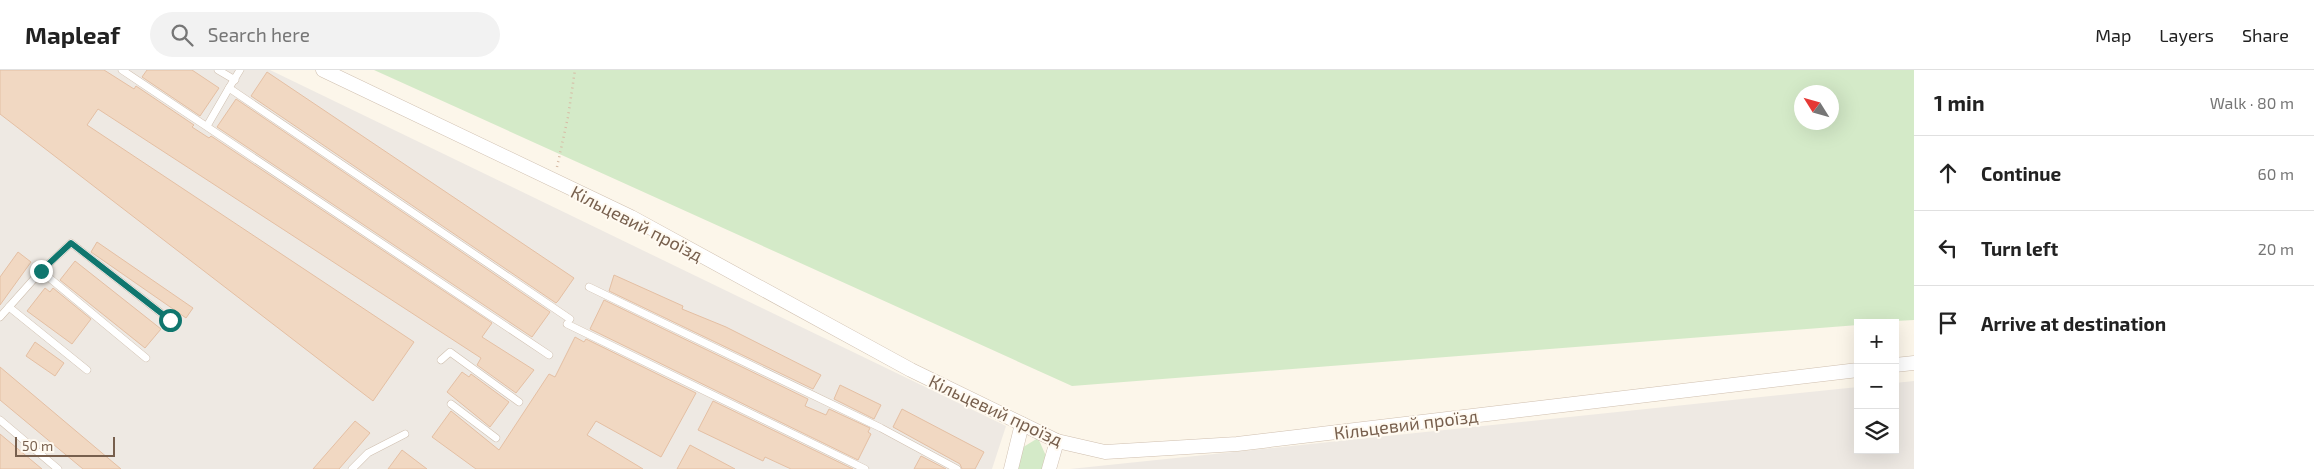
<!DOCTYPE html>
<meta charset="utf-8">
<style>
body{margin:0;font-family:"Exo 2",sans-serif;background:#f2f2f2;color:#222}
.controls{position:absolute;right:15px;bottom:15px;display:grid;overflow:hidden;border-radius:0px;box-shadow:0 5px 20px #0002}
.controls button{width:45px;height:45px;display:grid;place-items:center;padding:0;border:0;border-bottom:1px solid #e0e0e0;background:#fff;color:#222;font:25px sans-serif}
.compass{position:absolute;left:1794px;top:15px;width:45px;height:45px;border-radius:50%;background:#fff;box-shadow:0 5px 20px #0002;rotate:307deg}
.scale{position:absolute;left:15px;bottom:12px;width:100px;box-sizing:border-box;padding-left:5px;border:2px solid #775f4d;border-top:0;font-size:14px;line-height:18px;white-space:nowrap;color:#775f4d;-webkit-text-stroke:4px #fffaf1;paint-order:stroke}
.stop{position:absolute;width:15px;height:15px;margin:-11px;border:4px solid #0f766e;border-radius:50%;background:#fff}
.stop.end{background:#0f766e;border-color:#fff;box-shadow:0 1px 5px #0008}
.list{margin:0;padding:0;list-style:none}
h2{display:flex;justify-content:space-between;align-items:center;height:65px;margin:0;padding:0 20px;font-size:21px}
h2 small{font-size:16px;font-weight:400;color:#767676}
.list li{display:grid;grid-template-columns:32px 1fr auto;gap:15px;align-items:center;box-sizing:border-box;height:75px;padding:0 20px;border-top:1px solid #e0e0e0}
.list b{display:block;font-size:19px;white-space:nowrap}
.list em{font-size:16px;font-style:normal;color:#767676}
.icon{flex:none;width:28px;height:28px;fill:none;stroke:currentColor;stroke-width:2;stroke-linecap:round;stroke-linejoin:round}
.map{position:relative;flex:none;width:1914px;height:399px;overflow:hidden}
header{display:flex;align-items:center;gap:30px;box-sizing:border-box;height:70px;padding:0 25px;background:#fff;border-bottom:1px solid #e0e0e0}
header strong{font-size:24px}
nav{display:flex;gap:28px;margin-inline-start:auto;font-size:18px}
.search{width:350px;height:45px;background:#f2f2f2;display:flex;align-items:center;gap:12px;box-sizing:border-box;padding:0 18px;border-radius:28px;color:#767676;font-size:19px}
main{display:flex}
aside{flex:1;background:#fff}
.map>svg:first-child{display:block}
</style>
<header>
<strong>Mapleaf</strong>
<div class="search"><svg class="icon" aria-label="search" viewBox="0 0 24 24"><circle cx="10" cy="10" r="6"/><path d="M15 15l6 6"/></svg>Search here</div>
<nav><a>Map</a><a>Layers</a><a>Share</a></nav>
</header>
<main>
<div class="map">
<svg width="1914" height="399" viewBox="0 0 1914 399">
<rect width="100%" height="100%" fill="#fcf6ea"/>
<!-- industrial -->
<g fill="#eee9e3">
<path d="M0,0H270L1006,356L992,399H0Z"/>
<path d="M1914,311V399H1070L1858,317V380H1895V313Z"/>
</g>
<!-- green -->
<g fill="#d4eac8" fill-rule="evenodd">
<path d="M374,0H1914V250L1858,253V255L1072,316ZM1802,22H1832V52H1802Z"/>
<path d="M1038,368L1050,395L1049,399H1011L1015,382Z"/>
</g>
<!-- building -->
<g fill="#f1d8c2" stroke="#e4bfa3">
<path d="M0,0H104L134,19L136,16L194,55L192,57L209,68L211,66L492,253L482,267L534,300L516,323L477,295L481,288L98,39L87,55L414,272L373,331L0,44Z"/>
<path d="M147,0H192L219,18L200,46L142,7Z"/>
<path d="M267,2L574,208L558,231L556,233L251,26Z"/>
<path d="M236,29L550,242L532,267L217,57Z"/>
<path d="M97,172L193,238L186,248L91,182Z"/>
<path d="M18,182L31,192L0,235V207Z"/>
<path d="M75,191L161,259L145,278L60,210Z"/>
<path d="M614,205L683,236L682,239L726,257L821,305L813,319L609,221Z"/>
<path d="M45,218L50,222L53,218L91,249L72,274L27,241Z"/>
<path d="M604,230L808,329L805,336L826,345L829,339L870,358L868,362L871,364L858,390L590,259Z"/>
<path d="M575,267L584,272L586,269L696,323L661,387L596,351L587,365L643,399H476L432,367L451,341L499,380L549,304L555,307Z"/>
<path d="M35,272L64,293L55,306L26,286Z"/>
<path d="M0,297L121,399H83L0,330Z"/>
<path d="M462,302L469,307L471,304L509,332L490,357L447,322Z"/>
<path d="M840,315L881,335L874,349L834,329Z"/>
<path d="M713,331L853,399H791L765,387L763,391L698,360Z"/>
<path d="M902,339L984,382L975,399H962L960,394L893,357Z"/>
<path d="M355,351L370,363L339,399H313Z"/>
<path d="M0,364L42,399H0Z"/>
<path d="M690,375L735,399H677Z"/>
<path d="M402,380L427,399H388Z"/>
<path d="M921,386L946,399H914Z"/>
</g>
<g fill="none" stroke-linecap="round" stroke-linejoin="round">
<!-- lane casing -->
<g stroke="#cfbfaf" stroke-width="8">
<g id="lane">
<path d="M122,0L549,285"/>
<path d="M218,0L235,10"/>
<path d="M229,18L240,0"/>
<path d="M207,56L229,18L570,249"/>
<path d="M41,201L71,173L170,250"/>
<path d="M589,217L881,358L957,399"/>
<path d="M9,237L87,300"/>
<path d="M0,247L41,201L146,288"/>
<path d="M567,254L865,399"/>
<path d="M441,290L450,282L519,332"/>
<path d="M451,334L496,368"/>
<path d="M0,350L58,399"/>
<path d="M352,399L368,383L405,364"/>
</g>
</g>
<!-- street casing -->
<g stroke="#cfbfaf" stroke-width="15">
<g id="street">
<path d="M323,0L631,147L911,300L1057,371L1105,382L1237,374L1858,300"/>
<path d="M1895,295L1914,293"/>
<path d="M1011,399L1022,354"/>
<path d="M1049,399L1057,371"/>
</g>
</g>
<!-- path -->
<path stroke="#d7bba5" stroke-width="2.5" stroke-dasharray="1 4" stroke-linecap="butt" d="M557,97L568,47L575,0"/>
<!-- lane -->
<use href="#lane" stroke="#fff" stroke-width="7"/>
<!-- street -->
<use href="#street" stroke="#fff" stroke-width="14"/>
</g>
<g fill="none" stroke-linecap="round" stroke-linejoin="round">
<!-- route -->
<path stroke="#0f766e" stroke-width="6" d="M41,201L71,173L170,250"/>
</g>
<g text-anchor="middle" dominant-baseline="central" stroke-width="4" stroke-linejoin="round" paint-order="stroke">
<!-- street labels -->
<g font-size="18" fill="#775f4d" stroke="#fffaf1">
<text transform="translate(637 153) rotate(27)">Кільцевий проїзд</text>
<text transform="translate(996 340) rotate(25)">Кільцевий проїзд</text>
<text transform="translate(1406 354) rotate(-7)">Кільцевий проїзд</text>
</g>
</g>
</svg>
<div class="controls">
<button>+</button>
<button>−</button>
<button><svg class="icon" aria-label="layers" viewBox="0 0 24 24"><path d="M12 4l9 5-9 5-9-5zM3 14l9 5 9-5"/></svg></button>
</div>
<svg class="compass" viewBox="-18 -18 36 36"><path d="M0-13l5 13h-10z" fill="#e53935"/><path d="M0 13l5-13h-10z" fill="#767676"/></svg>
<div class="scale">50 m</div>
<div class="stop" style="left:170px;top:250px"></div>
<div class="stop end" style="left:41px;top:201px"></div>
</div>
<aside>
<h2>1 min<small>Walk · 80 m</small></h2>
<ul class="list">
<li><svg class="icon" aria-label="ahead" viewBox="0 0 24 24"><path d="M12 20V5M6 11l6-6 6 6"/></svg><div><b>Continue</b></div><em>60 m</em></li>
<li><svg class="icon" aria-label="left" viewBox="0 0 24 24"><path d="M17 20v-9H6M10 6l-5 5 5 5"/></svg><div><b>Turn left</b></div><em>20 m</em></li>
<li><svg class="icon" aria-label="arrive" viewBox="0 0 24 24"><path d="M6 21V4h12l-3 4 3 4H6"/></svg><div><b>Arrive at destination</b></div></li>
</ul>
</aside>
</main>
